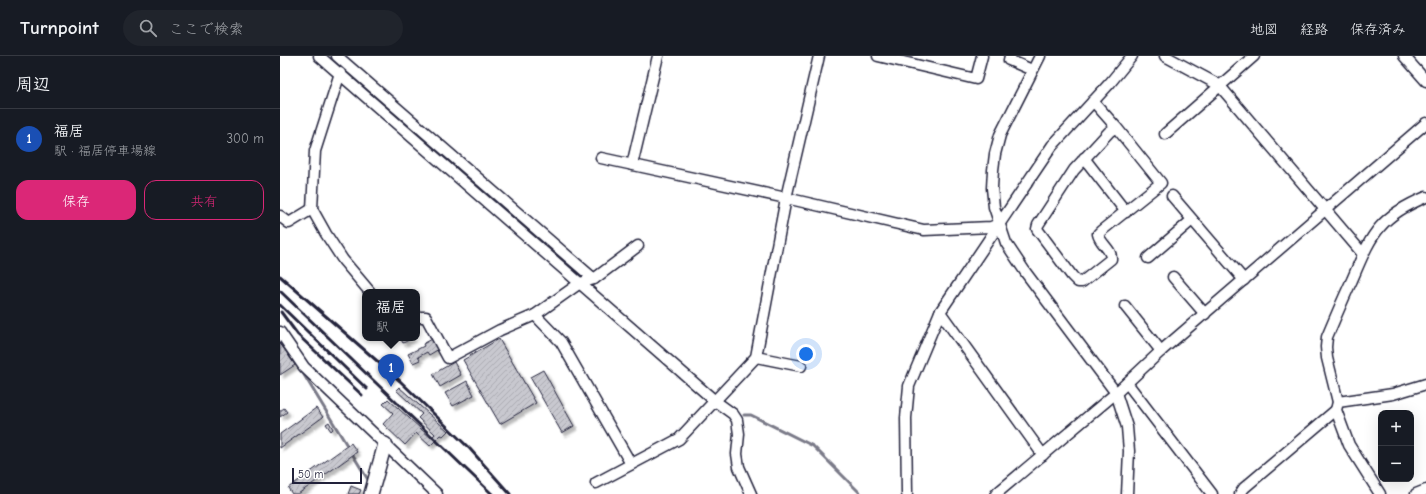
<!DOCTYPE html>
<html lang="ja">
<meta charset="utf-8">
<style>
body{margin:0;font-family:"Comic Neue","Klee One",sans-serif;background:#20242c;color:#f1f3f6}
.controls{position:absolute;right:12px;bottom:12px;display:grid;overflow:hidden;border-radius:8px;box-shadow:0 4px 16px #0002}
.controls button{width:36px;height:36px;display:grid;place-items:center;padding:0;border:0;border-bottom:1px solid #363941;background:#171b24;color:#f1f3f6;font:20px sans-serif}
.scale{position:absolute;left:12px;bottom:10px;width:70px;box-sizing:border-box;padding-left:4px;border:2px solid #22223b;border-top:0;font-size:11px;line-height:14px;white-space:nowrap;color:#22223b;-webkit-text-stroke:3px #fff;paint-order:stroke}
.you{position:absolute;left:526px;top:298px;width:14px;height:14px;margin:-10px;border:3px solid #fff;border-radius:50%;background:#1a73e8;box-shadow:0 0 0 6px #1a73e833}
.badge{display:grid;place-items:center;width:26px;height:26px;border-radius:50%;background:#db2777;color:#fff;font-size:13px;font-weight:700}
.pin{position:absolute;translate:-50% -33px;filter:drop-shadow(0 1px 2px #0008)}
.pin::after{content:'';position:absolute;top:21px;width:14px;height:12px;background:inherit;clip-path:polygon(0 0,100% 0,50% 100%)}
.popup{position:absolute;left:82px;top:233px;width:58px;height:52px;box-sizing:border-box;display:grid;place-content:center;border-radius:8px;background:#171b24;filter:drop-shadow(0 1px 3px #0005);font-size:13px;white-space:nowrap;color:#9ea1a6}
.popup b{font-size:15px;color:#f1f3f6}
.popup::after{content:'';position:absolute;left:50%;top:100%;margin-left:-8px;border:8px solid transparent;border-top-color:#171b24}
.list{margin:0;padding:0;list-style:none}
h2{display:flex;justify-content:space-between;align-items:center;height:52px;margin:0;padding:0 16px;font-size:17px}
h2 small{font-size:13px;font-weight:400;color:#9ea1a6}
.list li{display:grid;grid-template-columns:26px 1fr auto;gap:12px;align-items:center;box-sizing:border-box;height:60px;padding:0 16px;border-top:1px solid #363941}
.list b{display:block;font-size:15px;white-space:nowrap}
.list p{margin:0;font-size:13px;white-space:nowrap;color:#9ea1a6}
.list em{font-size:13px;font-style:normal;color:#9ea1a6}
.actions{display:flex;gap:8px;padding:12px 16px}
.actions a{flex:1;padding:9px 0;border:1px solid #db2777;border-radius:12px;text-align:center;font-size:14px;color:#db2777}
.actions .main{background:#db2777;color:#fff}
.icon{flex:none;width:22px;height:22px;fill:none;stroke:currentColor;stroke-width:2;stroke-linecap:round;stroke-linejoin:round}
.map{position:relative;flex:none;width:1146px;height:438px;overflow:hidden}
header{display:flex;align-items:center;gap:24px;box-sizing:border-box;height:56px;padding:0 20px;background:#171b24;border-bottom:1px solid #363941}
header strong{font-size:19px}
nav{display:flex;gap:22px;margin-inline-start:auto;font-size:14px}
.search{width:280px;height:36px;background:#20242c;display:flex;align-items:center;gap:10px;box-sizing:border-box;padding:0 14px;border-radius:22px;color:#9ea1a6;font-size:15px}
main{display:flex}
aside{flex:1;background:#171b24}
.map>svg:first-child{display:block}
</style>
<header>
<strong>Turnpoint</strong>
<div class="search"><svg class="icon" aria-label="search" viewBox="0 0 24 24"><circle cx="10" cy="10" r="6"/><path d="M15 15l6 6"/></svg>ここで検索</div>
<nav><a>地図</a><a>経路</a><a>保存済み</a></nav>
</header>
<main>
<aside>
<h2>周辺<small></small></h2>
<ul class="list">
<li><span class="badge" style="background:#1a4fb4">1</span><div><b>福居</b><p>駅 · 福居停車場線</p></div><em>300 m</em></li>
</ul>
<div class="actions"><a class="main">保存</a><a>共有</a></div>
</aside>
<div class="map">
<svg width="1146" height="438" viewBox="0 0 1146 438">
<defs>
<pattern id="building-hatch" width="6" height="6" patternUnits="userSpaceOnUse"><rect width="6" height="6" fill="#c8c8cf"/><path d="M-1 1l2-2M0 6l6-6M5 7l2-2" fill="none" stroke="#acacb3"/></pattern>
<filter id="shadow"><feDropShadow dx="3.5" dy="3.5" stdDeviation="1" flood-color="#0004"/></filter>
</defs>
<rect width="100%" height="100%" fill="#fff"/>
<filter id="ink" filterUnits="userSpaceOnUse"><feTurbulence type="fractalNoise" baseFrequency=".025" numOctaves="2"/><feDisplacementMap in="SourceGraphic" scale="8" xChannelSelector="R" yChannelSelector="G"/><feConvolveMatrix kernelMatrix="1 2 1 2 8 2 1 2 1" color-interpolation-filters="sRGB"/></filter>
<g filter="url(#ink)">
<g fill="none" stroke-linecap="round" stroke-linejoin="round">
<!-- stream -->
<g stroke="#7a7a88" stroke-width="3">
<path d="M21,314L90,427"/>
<path d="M464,359H471L533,390L581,438"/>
</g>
</g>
<!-- building -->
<g fill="url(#building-hatch)" stroke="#22223b" filter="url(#shadow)">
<path d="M120,282H133L123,287Z"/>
<path d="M154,282L159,293L149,299L147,296L138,301L140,304L133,307L128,298L144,290L143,288Z"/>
<path d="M219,283L256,347L220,368L183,304Z"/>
<path d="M0,287L15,309L0,319Z"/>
<path d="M174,306L181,319L160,331L153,318Z"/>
<path d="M263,314L294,370L282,377L250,321Z"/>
<path d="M187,325L194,339L173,350L165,337Z"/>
<path d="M119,331L168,375L163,380L161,379L150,390L136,377L125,389L103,368L113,357L103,348L108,343L151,382L155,378L138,362L142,358L116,334Z"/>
<path d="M4,352L7,356L0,361V355Z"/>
<path d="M36,352L43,361L0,392V378Z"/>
<path d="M49,366L53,373L51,375L46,368Z"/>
<path d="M71,387L77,396L18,438H12L8,432Z"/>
<path d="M71,430L81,434L79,438H68Z"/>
</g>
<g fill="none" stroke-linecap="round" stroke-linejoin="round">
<!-- minor casing -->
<g stroke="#22223b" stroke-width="13">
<g id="minor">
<path d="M39,0L435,345L453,358L457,364L459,378L457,398L459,411L471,438"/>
<path d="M57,0L314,223"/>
<path d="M598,0L696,23L702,0"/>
<path d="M730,0L729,4L752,14"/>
<path d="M760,0L720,79L715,98L713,114L712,132L714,151L726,187L746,217L836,337L847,371L849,395L847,438"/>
<path d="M885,0L939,29L1083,198"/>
<path d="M1124,0L1146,25"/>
<path d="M813,45L836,71L881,127L821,175L818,178C820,188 832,193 831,203L802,226H798L792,220L757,173L758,169L794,114L829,76L836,71"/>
<path d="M885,78L974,0"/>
<path d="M321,102L506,142L644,174L711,171L719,168"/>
<path d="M804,102L846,156"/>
<path d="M352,109L378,0"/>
<path d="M892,140L964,224"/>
<path d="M32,153L35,95L60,17"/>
<path d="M0,160L9,167L32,153L46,178L63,204L90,236"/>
<path d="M868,202L912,164"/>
<path d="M893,221L925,258"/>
<path d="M845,250L881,295"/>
<path d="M660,256L763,399"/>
<path d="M255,259L281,286L351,408"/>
<path d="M137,261H146L168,302L220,274L255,259L300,227L314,223L358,190"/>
<path d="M0,276L24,311L157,438"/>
<path d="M476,301L521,310"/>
<path d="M847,327L932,438"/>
<path d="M1058,346L1113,338L1146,328"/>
<path d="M316,427L399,383L476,301L506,142L539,0"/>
<path d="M627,438L626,362L629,330L660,256L772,90L830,27L852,0"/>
<path d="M716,438L836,337L881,295L1146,67"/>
<path d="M960,438L964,432L1056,354"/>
<path d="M1100,438L1069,389L1056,354L1058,346L1047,302L1046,291L1047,281C1055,262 1063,243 1072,224C1080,206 1087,186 1100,171C1112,157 1129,148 1146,141"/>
<path d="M1136,438L1146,434"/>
</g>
</g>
<!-- major casing -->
<g stroke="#22223b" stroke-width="16">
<path id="major" d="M91,438L105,388"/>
</g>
<!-- minor -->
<use href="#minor" stroke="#fff" stroke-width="10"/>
<!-- major -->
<use href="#major" stroke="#fff" stroke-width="13"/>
<!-- rail -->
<g stroke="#22223b" stroke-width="3">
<path d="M0,220L120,325L190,393L230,438"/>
<path d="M0,235L212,438"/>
<path d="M0,249L87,333"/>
<path d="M1,256L18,279L82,339"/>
</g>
</g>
</g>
</svg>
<div class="controls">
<button>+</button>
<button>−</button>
</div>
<div class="scale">50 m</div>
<div class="you"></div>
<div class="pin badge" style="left:111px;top:331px;background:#1a4fb4">1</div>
<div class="popup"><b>福居</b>駅</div>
</div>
</main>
